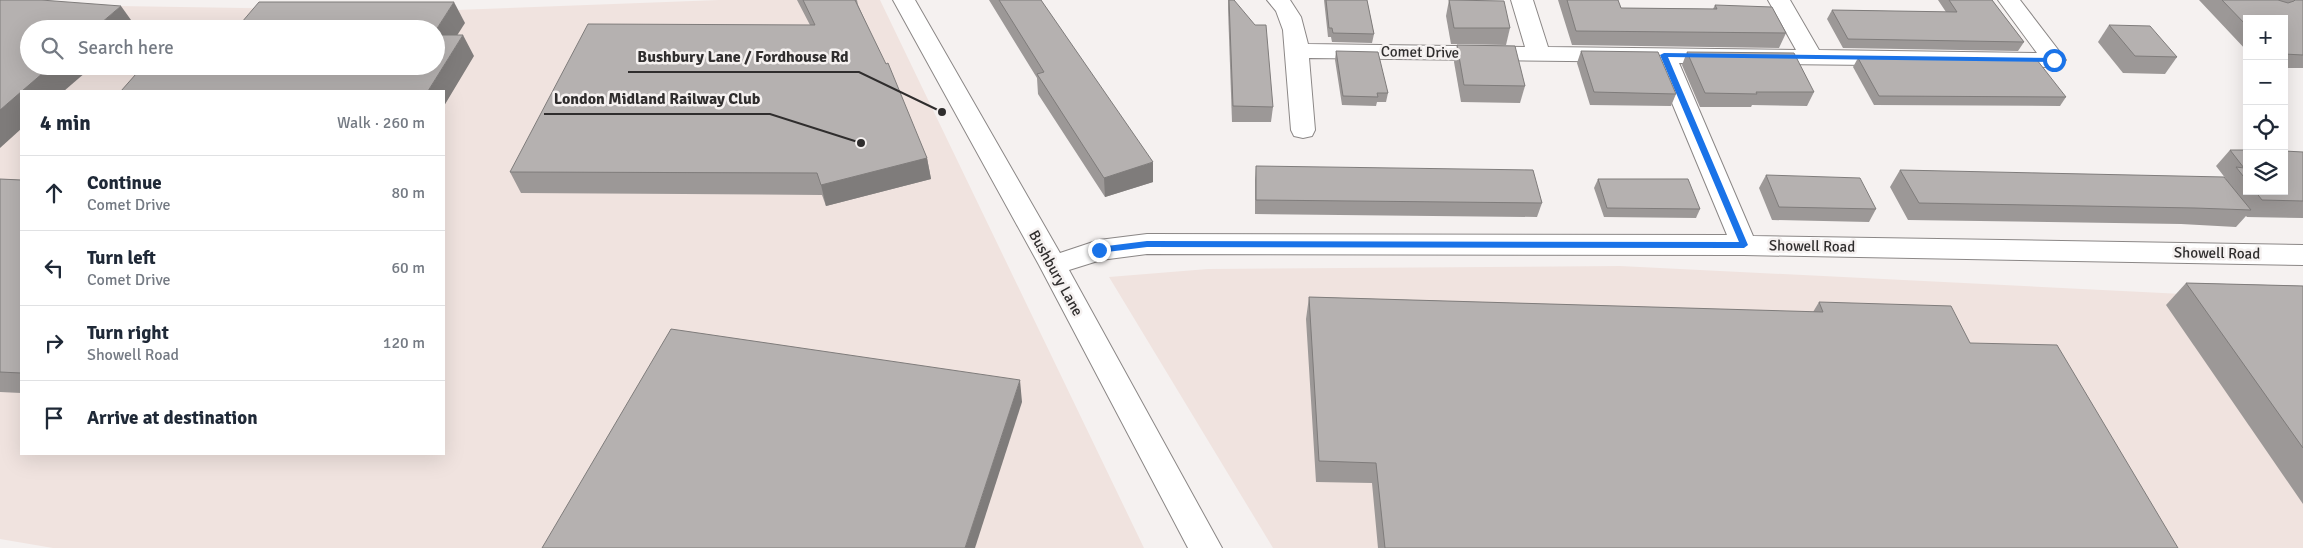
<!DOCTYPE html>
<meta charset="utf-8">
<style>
body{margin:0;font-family:Signika,sans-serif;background:#f2f2f3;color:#1f2937}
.controls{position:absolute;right:15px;top:15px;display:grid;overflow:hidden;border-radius:0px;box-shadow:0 5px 20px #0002}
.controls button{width:45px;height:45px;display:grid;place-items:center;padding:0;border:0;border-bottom:1px solid #e0e1e3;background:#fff;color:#1f2937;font:25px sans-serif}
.stop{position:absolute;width:15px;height:15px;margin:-11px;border:4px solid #1a73e8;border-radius:50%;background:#fff}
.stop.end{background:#1a73e8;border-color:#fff;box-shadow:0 1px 5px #0008}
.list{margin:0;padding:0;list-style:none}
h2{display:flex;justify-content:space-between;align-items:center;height:65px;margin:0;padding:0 20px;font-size:21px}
h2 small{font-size:16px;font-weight:400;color:#747a83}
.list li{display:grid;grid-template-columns:32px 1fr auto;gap:15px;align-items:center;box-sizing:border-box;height:75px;padding:0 20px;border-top:1px solid #e0e1e3}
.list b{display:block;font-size:19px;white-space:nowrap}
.list p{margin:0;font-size:16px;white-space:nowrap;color:#747a83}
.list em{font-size:16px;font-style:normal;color:#747a83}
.icon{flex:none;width:28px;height:28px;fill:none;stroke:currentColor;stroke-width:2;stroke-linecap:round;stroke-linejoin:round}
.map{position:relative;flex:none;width:2303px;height:548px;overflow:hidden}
.search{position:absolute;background:#fff;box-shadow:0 5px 20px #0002;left:20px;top:20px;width:425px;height:55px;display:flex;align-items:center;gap:12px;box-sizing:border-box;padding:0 18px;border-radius:28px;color:#747a83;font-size:19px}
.panel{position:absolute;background:#fff;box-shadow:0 5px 20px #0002;left:20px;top:90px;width:425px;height:365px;border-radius:0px}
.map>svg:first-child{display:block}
</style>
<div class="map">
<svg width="2303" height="548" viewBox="0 0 2303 548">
<rect width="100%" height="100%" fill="#f5f1f0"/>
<!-- built -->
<g fill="#f0e3df" fill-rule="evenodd">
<path d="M719,0H880L1144,548H53L0,539V4L429,11ZM29,29H436V66H29ZM21,91H444V454H21Z"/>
<path d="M1620,266L2303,300V548H1273L1109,277L1208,269Z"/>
</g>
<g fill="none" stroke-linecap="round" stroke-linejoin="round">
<!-- minor casing -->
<g stroke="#8b8786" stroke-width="2">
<path id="minor" d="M893,0H915L1060,253L1099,240L1147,234L1727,235L1655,62L1309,58L1315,130L1312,136L1303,138L1294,136L1291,130L1283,30L1276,11L1267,0H1290L1301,17L1308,44L1525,47L1511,0H1533L1548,47L1796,50L1768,0H1790L1819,50L2037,53L1998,0H2020L2066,60L2062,65L2054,67L1679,63L1753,236L2303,245V265L1744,255L1147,254L1101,260L1069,270L1222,548H1188L1039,265Z"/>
</g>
<!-- minor -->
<use href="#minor" fill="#fff" fill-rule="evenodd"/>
</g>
<!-- wall -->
<g fill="#9c9897">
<path d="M797,0H857L858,5L927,158L931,179L826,206L822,195L521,193L510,172L810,25Z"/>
<path d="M989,0H1041L1153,182L1105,197L1038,94L1037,78Z"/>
<path d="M1228,0H1234L1273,107L1271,122H1232L1228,9Z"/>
<path d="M1324,0H1367L1374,34L1372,43L1332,42L1331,37H1328Z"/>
<path d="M1449,0L1510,28L1506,45L1451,44L1446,16Z"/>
<path d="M1558,0H1618L1621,8L1713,9L1715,5L1786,33L1779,48L1572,45Z"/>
<path d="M1938,0H1992L2024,42L2018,51L1843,48L1827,19L1832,10L1946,12Z"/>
<path d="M2199,0H2303V68H2284V19H2247V51Z"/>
<path d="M2109,25L2177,57L2165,74L2123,73L2098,42Z"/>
<path d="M1457,45L1525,86L1520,103L1461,102L1454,62Z"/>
<path d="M1336,51L1388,93L1386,102H1377L1376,106L1342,105L1335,60Z"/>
<path d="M1581,51L1676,94L1671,106L1590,105L1577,63Z"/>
<path d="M1687,52L1814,92L1807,106L1752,105L1751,107H1700L1682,65Z"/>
<path d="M1858,58L2066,97L2060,106L1874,105L1853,67Z"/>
<path d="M2230,150H2247V191H2284L2303,152V218L2247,217L2246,216L2236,227L2181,224L1908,220L1890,187L1900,170L2226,179L2216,166Z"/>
<path d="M1256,166L1542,203L1537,217L1255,214V180Z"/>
<path d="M1766,175L1876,209L1869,222L1772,220L1759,188Z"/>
<path d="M0,179L21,180V393L0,392Z"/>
<path d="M1598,179L1700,209L1696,218L1604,217L1594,188Z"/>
<path d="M2186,283L2303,286V504L2166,305Z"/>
<path d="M1309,297L1813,312L1819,302L1970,343L2178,548H1378L1372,483L1316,482L1306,319Z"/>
</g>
<!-- shaded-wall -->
<g fill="#7f7c7b">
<path d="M454,2L465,23L444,56L436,41V30Z"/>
<path d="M121,6L136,27L135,29H94Z"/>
<path d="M463,35L474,56L444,106V91H428Z"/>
<path d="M51,66H93L64,91H21Z"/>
<path d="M21,91V129L0,148V110Z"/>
<path d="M927,158L931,179L826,206L821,185Z"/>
<path d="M1153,162V182L1105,197L1104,178Z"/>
<path d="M1020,380L1022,402L975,548H965Z"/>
</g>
<!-- building -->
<g fill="#b5b1b0" stroke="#7f7c7b">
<path d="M0,0H41L121,6L94,29H29V66H51L0,110Z"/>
<path d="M803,0H855L886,64L888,63L927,158L821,185L817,173L510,172L588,24L815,25Z"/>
<path d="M999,0H1041L1153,162L1104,178L1037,74L1044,72Z"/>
<path d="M1229,0H1234L1255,25H1266L1273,107L1233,106Z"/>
<path d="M1326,0H1367L1374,34L1333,33L1332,28H1329Z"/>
<path d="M1449,0L1504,1L1510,28H1454Z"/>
<path d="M1567,0H1618L1621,8L1717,9L1715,5L1772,7L1786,33L1576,31Z"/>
<path d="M1949,0H1992L2024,42L1848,39L1832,10L1957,12Z"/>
<path d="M2222,0H2278L2288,3L2294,1L2295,0H2303V55L2284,54V19H2247V26Z"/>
<path d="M259,2H454L436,30V29H236Z"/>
<path d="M2109,25L2150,26L2177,57L2135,56Z"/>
<path d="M436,35H463L428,91H121L143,66H436Z"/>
<path d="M1457,45L1515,46L1525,86L1464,85Z"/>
<path d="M1336,51L1378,52L1388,93H1377L1378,97L1343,96Z"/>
<path d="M1581,51L1658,52L1676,94L1594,92Z"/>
<path d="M1687,52L1794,53L1814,92H1756L1757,94L1705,93Z"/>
<path d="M1858,58L2037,60L2066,97L1879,96Z"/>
<path d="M2230,150H2247V181L2236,167L2244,168Z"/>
<path d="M2284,151L2303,152V201L2262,200L2255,191H2284Z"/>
<path d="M1256,166L1533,170L1542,203L1256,200Z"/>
<path d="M1900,170L2224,177L2251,210L2195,208L1919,203Z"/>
<path d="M1766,175L1860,178L1876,209L1779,207Z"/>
<path d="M0,179L21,180V373L0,372Z"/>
<path d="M1598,179H1688L1700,209L1607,208Z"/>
<path d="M2186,283L2303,286V448Z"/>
<path d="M1309,297L1823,312L1819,302L1951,306L1970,343L2057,345L2178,548H1385L1376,463L1319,461Z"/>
<path d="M671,329L1020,380L965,548H542Z"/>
</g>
<!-- route -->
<path fill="#1a73e8" d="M1664,53L2054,58L2057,60L2054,62L1668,57L1748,245L1744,248L1147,247L1099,253L1095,250L1099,247L1147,241L1739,242L1660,55Z"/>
<g text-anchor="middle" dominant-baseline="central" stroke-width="5" stroke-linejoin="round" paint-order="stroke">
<!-- street labels -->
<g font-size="15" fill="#2f2d2d" stroke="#f5f1f0">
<text transform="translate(1420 52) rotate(1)">Comet Drive</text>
<text transform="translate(1812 246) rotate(1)">Showell Road</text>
<text transform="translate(2217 253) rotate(1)">Showell Road</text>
<text transform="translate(1056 273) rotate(61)">Bushbury Lane</text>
</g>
</g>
<!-- callouts -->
<path fill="none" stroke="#2f2d2d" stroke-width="2" d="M942 112L859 72H628M861 143L770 114H544"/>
<g fill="#2f2d2d" stroke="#f5f1f0" stroke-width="2">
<circle cx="942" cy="112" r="5"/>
<circle cx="861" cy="143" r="5"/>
</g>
<g font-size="16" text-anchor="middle" font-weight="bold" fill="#2f2d2d" stroke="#f5f1f0" stroke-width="5" stroke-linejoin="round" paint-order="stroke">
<text x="743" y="62">Bushbury Lane / Fordhouse Rd</text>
<text x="657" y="104">London Midland Railway Club</text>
</g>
</svg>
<div class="controls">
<button>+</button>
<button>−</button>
<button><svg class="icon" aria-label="locate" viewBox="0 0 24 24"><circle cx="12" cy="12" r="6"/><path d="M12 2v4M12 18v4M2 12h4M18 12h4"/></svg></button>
<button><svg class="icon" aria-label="layers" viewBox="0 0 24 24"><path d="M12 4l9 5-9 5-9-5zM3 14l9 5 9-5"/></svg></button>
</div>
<div class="stop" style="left:2054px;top:60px"></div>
<div class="stop end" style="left:1099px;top:250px"></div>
<div class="search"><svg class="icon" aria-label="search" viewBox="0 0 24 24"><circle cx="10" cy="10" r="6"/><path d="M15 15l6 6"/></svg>Search here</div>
<section class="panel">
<h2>4 min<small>Walk · 260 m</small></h2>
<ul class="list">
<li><svg class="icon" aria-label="ahead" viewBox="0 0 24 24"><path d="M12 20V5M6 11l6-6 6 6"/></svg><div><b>Continue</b><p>Comet Drive</p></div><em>80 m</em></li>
<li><svg class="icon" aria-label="left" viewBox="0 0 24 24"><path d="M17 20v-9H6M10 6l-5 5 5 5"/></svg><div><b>Turn left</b><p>Comet Drive</p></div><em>60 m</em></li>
<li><svg class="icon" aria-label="right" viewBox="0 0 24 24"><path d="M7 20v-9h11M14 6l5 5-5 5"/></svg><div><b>Turn right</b><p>Showell Road</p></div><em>120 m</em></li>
<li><svg class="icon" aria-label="arrive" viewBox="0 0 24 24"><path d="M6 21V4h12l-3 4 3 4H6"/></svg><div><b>Arrive at destination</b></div></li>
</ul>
</section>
</div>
